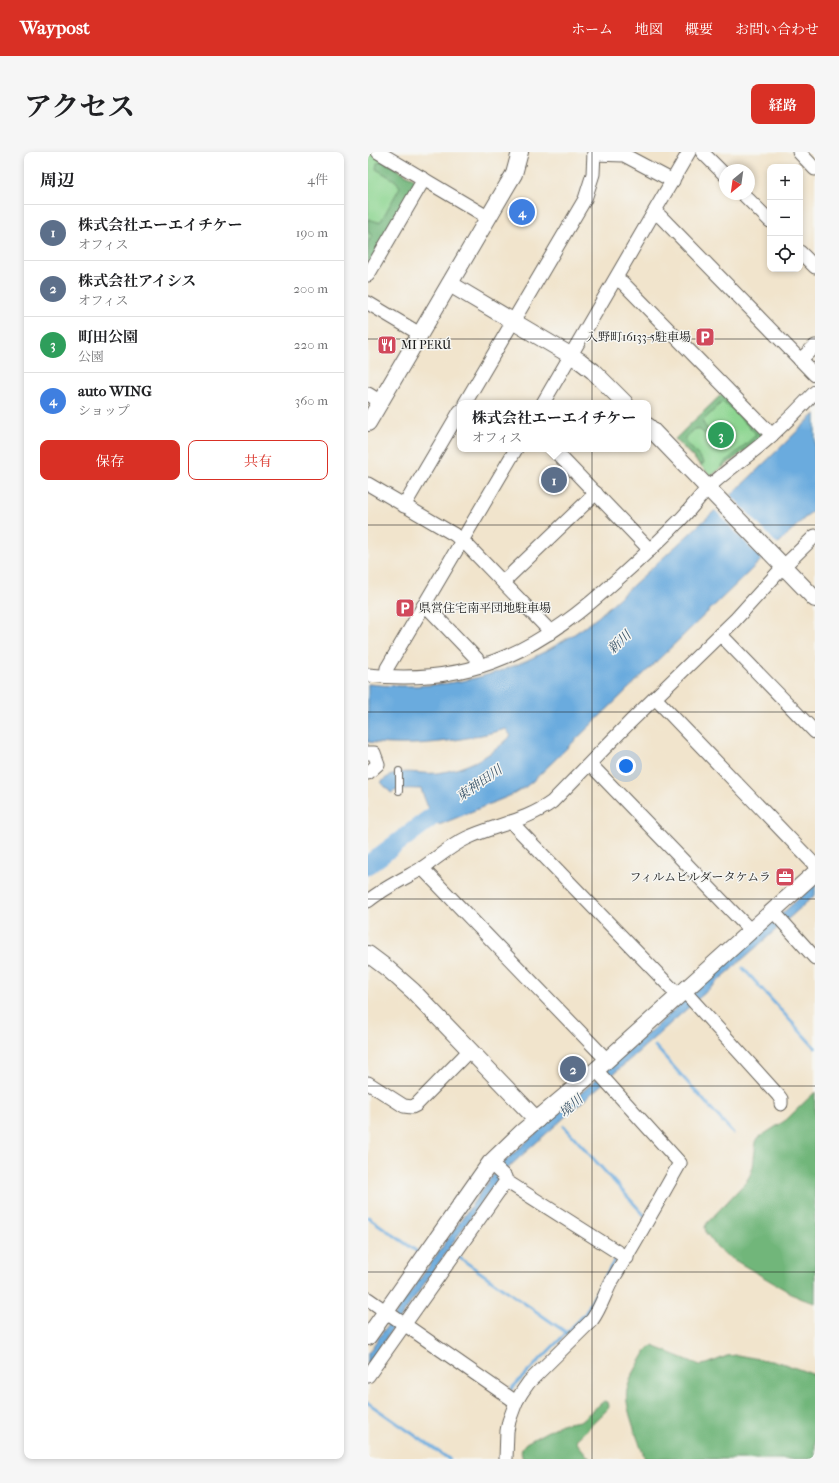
<!DOCTYPE html>
<html lang="ja">
<meta charset="utf-8">
<style>
body{margin:0;font-family:"IM FELL French Canon","Noto Serif JP",serif;background:#f6f6f6;color:#202124}
.controls{position:absolute;right:12px;top:12px;display:grid;overflow:hidden;border-radius:8px;box-shadow:0 2px 6px #0003}
.controls button{width:36px;height:36px;display:grid;place-items:center;padding:0;border:0;border-bottom:1px solid #e0e0e0;background:#fff;color:#202124;font:20px sans-serif}
.compass{position:absolute;left:351px;top:12px;width:36px;height:36px;border-radius:50%;background:#fff;box-shadow:0 2px 6px #0003;rotate:209deg}
.you{position:absolute;left:258px;top:614px;width:14px;height:14px;margin:-10px;border:3px solid #fff;border-radius:50%;background:#1a73e8;box-shadow:0 0 0 6px #1a73e833}
.badge{display:grid;place-items:center;width:26px;height:26px;border-radius:50%;background:#d93025;color:#fff;font-size:13px;font-weight:700}
.pin{position:absolute;translate:-50% -50%;border:2px solid #fff;box-shadow:0 1px 4px #0006}
.popup{position:absolute;left:89px;top:248px;width:194px;height:52px;box-sizing:border-box;display:grid;place-content:center;border-radius:8px;background:#fff;filter:drop-shadow(0 1px 3px #0005);font-size:13px;white-space:nowrap;color:#757577}
.popup b{font-size:15px;color:#202124}
.popup::after{content:'';position:absolute;left:50%;top:100%;margin-left:-8px;border:8px solid transparent;border-top-color:#fff}
.list{margin:0;padding:0;list-style:none}
h2{display:flex;justify-content:space-between;align-items:center;height:52px;margin:0;padding:0 16px;font-size:17px}
h2 small{font-size:13px;font-weight:400;color:#757577}
.list li{display:grid;grid-template-columns:26px 1fr auto;gap:12px;align-items:center;box-sizing:border-box;height:56px;padding:0 16px;border-top:1px solid #e0e0e0}
.list b{display:block;font-size:15px;white-space:nowrap}
.list p{margin:0;font-size:13px;white-space:nowrap;color:#757577}
.list em{font-size:13px;font-style:normal;color:#757577}
.actions{display:flex;gap:8px;padding:12px 16px}
.actions a{flex:1;padding:9px 0;border:1px solid #d93025;border-radius:8px;text-align:center;font-size:14px;color:#d93025}
.actions .main{background:#d93025;color:#fff}
.icon{flex:none;width:22px;height:22px;fill:none;stroke:currentColor;stroke-width:2;stroke-linecap:round;stroke-linejoin:round}
.map{position:relative;flex:none;width:447px;height:1307px;overflow:hidden;border-radius:8px}
header{display:flex;align-items:center;gap:24px;box-sizing:border-box;height:56px;padding:0 20px;background:#d93025;color:#fff}
header strong{font-size:19px}
nav{display:flex;gap:22px;margin-inline-start:auto;font-size:14px}
.intro{display:flex;align-items:center;justify-content:space-between;box-sizing:border-box;height:96px;padding:0 24px}
h1{margin:0;font-size:28px}
.button{padding:10px 18px;border-radius:8px;background:#d93025;color:#fff;font-size:14px;font-weight:700}
main{display:flex;gap:24px;padding:0 24px}
aside{flex:1;background:#fff;border-radius:8px;box-shadow:0 2px 6px #0003}
.map>svg:first-child{display:block}
</style>
<header>
<strong>Waypost</strong>
<nav><a>ホーム</a><a>地図</a><a>概要</a><a>お問い合わせ</a></nav>
</header>
<div class="intro"><h1>アクセス</h1><a class="button">経路</a></div>
<main>
<aside>
<h2>周辺<small>4件</small></h2>
<ul class="list">
<li><span class="badge" style="background:#5c6f8a">1</span><div><b>株式会社エーエイチケー</b><p>オフィス</p></div><em>190 m</em></li>
<li><span class="badge" style="background:#5c6f8a">2</span><div><b>株式会社アイシス</b><p>オフィス</p></div><em>200 m</em></li>
<li><span class="badge" style="background:#2e9e5b">3</span><div><b>町田公園</b><p>公園</p></div><em>220 m</em></li>
<li><span class="badge" style="background:#3f7fe0">4</span><div><b>auto WING</b><p>ショップ</p></div><em>360 m</em></li>
</ul>
<div class="actions"><a class="main">保存</a><a>共有</a></div>
</aside>
<div class="map">
<svg width="447" height="1307" viewBox="0 0 447 1307">
<rect width="100%" height="100%" fill="#f6f6f2"/>
<filter id="ink" filterUnits="userSpaceOnUse"><feTurbulence type="fractalNoise" baseFrequency=".025" numOctaves="2"/><feDisplacementMap in="SourceGraphic" scale="8" xChannelSelector="R" yChannelSelector="G"/><feConvolveMatrix kernelMatrix="1 2 1 2 8 2 1 2 1" color-interpolation-filters="sRGB"/></filter>
<filter id="wash" filterUnits="userSpaceOnUse"><feTurbulence type="fractalNoise" baseFrequency=".012" numOctaves="4" result="noise"/><feDisplacementMap in="SourceGraphic" scale="16" xChannelSelector="R" yChannelSelector="G"/><feGaussianBlur stdDeviation="0.9" result="paint"/><feColorMatrix in="noise" values="0 0 0 0 0 0 0 0 0 0 0 0 0 0 0 0 0 1.4 0 .05"/><feComposite in="paint" operator="in"/></filter>
<g filter="url(#wash)">
<rect width="100%" height="100%" fill="#f1e4cc"/>
<!-- green -->
<g fill="#8cd590" stroke="#547856">
<path d="M0,0H2L46,27L0,113Z"/>
<path d="M356,240L394,286L343,324L307,287Z"/>
</g>
<!-- forest -->
<g fill="#71b67a" stroke="#46694b">
<path d="M14,9L46,27L47,32L0,113V91L4,84L0,79V67L10,70L13,69L32,35L28,29L8,17L9,11Z"/>
<path d="M356,240L394,280V286L355,315L354,313L356,311L386,285L388,282L359,252L354,250L335,269C335,275 343,277 341,283L339,284L332,278L327,277L317,286L319,291L335,309L336,311L333,313L307,287Z"/>
<path d="M447,940V1151L431,1146L358,1103L348,1094L338,1081L337,1075L339,1071L378,1030L382,1023L385,1015L388,990L390,986L418,968Z"/>
<path d="M285,1194L332,1213L339,1212L359,1204L369,1203L414,1211L447,1223V1307H277C272,1292 255,1252 259,1238C262,1224 271,1212 278,1199L281,1196Z"/>
<path d="M236,1249L240,1250L241,1254L240,1257L208,1288L209,1291L222,1307H155C152,1300 153,1296 158,1291L193,1272L212,1269Z"/>
</g>
<!-- water -->
<g fill="#6aabde" stroke="#43647d">
<path d="M447,262V356L165,629L156,636L146,642L71,673L59,653L53,637C43,637 32,635 23,641L13,630C31,614 48,623 69,621C98,617 123,604 143,584L138,577C93,589 47,596 0,590V532C89,541 160,519 230,465L352,354Z"/>
<path d="M447,732V743L143,1013L127,1031L0,1212V1201L122,1027L138,1008Z"/>
</g>
<!-- pier -->
<path fill="#f1e4cc" d="M362,342L411,394L395,409L346,357Z"/>
<g fill="none" stroke-linecap="round" stroke-linejoin="round">
<!-- stream -->
<g stroke="#6aabde" stroke-width="3">
<path d="M375,816L447,896"/>
<path d="M287,894L365,981"/>
<path d="M196,974L277,1064"/>
<path d="M0,1065L51,1101"/>
<path d="M89,1104L199,1181"/>
<path d="M143,1237L217,1162L235,1128L247,1108"/>
<path d="M0,1251L81,1307"/>
</g>
<!-- river -->
<path stroke="#6aabde" stroke-width="19" d="M0,713L85,649"/>
</g>
</g>
<g filter="url(#ink)">
<g fill="none" stroke-linecap="round" stroke-linejoin="round">
<!-- service casing -->
<g stroke="#67625a" stroke-width="8">
<path id="service" d="M31,639V619"/>
</g>
<!-- minor casing -->
<g stroke="#67625a" stroke-width="15">
<g id="minor">
<path d="M10,0L121,66"/>
<path d="M334,0L357,23"/>
<path d="M431,0L447,17"/>
<path d="M226,2L256,3L305,29"/>
<path d="M375,42L402,69"/>
<path d="M286,61L293,65L447,223"/>
<path d="M432,100L447,115"/>
<path d="M0,123L56,27"/>
<path d="M248,127L255,131L404,283"/>
<path d="M0,151L52,182"/>
<path d="M432,208L447,194"/>
<path d="M0,242L13,250"/>
<path d="M97,251L217,47L225,22L226,0"/>
<path d="M175,251L321,0"/>
<path d="M185,297L282,398"/>
<path d="M0,332L87,383L100,394L178,475L182,481"/>
<path d="M36,354L92,259"/>
<path d="M135,430L228,341"/>
<path d="M55,454L62,458L109,507L111,514"/>
<path d="M352,482L447,580"/>
<path d="M0,523C108,535 175,495 252,425C271,408 290,391 307,373C319,362 328,349 339,337C359,317 384,302 404,283C419,269 433,255 447,240"/>
<path d="M18,524L19,516L148,297"/>
<path d="M287,546L447,713"/>
<path d="M0,601H6L10,612L0,621"/>
<path d="M222,612L383,779"/>
<path d="M143,670L311,844"/>
<path d="M54,716L239,908"/>
<path d="M0,749C16,736 35,727 53,717C68,707 82,694 99,686C127,673 158,669 184,650L262,570L367,468L416,414L447,384"/>
<path d="M405,759L447,806"/>
<path d="M316,839L410,943L413,947V952"/>
<path d="M0,931L36,954L44,955L48,953L102,898"/>
<path d="M122,1011L137,1025L138,1029L259,1106"/>
<path d="M0,1147L148,1250"/>
<path d="M0,1224L138,1029"/>
<path d="M138,1307L139,1279L141,1269L148,1250L154,1240L161,1230L224,1168C232,1157 236,1144 242,1132C266,1092 289,1052 312,1011L228,918"/>
</g>
</g>
<!-- tertiary casing -->
<g stroke="#67625a" stroke-width="18">
<g id="tertiary">
<path d="M82,132L212,209L225,219L257,251"/>
<path d="M0,271L140,32L146,22L152,0"/>
<path d="M280,274L447,447"/>
<path d="M0,802L20,817L45,839L169,968"/>
<path d="M0,1185L122,1011L153,981L228,918L447,721"/>
</g>
</g>
<!-- service -->
<use href="#service" stroke="#fff" stroke-width="6"/>
<!-- minor -->
<use href="#minor" stroke="#fff" stroke-width="13"/>
<!-- tertiary -->
<use href="#tertiary" stroke="#fff" stroke-width="16"/>
</g>
</g>
<!-- grid -->
<path fill="none" stroke="#1c1c1c" stroke-width="1" stroke-opacity="0.55" d="M224,0V1307M0,187H447M0,373H447M0,560H447M0,747H447M0,934H447M0,1120H447"/>
<!-- icons -->
<defs>
<g id="parking-square" transform="scale(1)"><rect x="-9" y="-9" width="18" height="18" rx="4" fill="#d1495b" stroke="#f6f6f2"/><path d="M-3.5-5.5H1a3.5 3.5 0 0 1 0 7H-1V5.5H-3.5ZM-1-3.4V-.6H.8a1.4 1.4 0 0 0 0-2.8Z" fill="#fff"/></g>
<g id="restaurant-square" transform="scale(1)"><rect x="-9" y="-9" width="18" height="18" rx="4" fill="#d1495b" stroke="#f6f6f2"/><path d="M-5-6h1v4h1v-4h1v4h1v-4h1v5L-1.5 .5V6h-2V.5L-5-1ZM5-6V6H3V1.5H1.5Q1.5-4 5-6Z" fill="#fff"/></g>
<g id="office-square" transform="scale(1)"><rect x="-9" y="-9" width="18" height="18" rx="4" fill="#d1495b" stroke="#f6f6f2"/><path d="M-6-3h4V-5.5h4V-3h4V5H-6ZM-1-4.5V-3h2v-1.5ZM-6 0V1H6V0Z" fill="#fff"/></g>
</defs>
<g fill-rule="evenodd">
<use href="#parking-square" x="337" y="185"/>
<use href="#restaurant-square" x="19" y="193"/>
<use href="#parking-square" x="37" y="456"/>
<use href="#office-square" x="417" y="725"/>
</g>
<g text-anchor="middle" dominant-baseline="central" stroke-width="3" stroke-linejoin="round" paint-order="stroke">
<!-- poi labels -->
<g font-size="12" fill="#1c1c1c" stroke="#f6f6f2" text-anchor="end">
<text x="323" y="185">入野町16133-5駐車場</text>
<text x="33" y="193" text-anchor="start">MI PERÚ</text>
<text x="51" y="456" text-anchor="start">県営住宅南平団地駐車場</text>
<text x="403" y="725">フィルムビルダータケムラ</text>
</g>
<!-- water labels -->
<g font-size="13" font-style="italic" fill="#3b556a" stroke="#f6f6f2">
<text transform="translate(251 490) rotate(-44)">新川</text>
<text transform="translate(111 631) rotate(-35)">東神田川</text>
<text transform="translate(203 954) rotate(-42)">境川</text>
</g>
</g>
</svg>
<div class="controls">
<button>+</button>
<button>−</button>
<button><svg class="icon" aria-label="locate" viewBox="0 0 24 24"><circle cx="12" cy="12" r="6"/><path d="M12 2v4M12 18v4M2 12h4M18 12h4"/></svg></button>
</div>
<svg class="compass" viewBox="-18 -18 36 36"><path d="M0-13l5 13h-10z" fill="#e53935"/><path d="M0 13l5-13h-10z" fill="#757577"/></svg>
<div class="you"></div>
<div class="pin badge" style="left:186px;top:328px;background:#5c6f8a">1</div>
<div class="popup"><b>株式会社エーエイチケー</b>オフィス</div>
<div class="pin badge" style="left:205px;top:917px;background:#5c6f8a">2</div>
<div class="pin badge" style="left:353px;top:283px;background:#2e9e5b">3</div>
<div class="pin badge" style="left:154px;top:60px;background:#3f7fe0">4</div>
</div>
</main>
